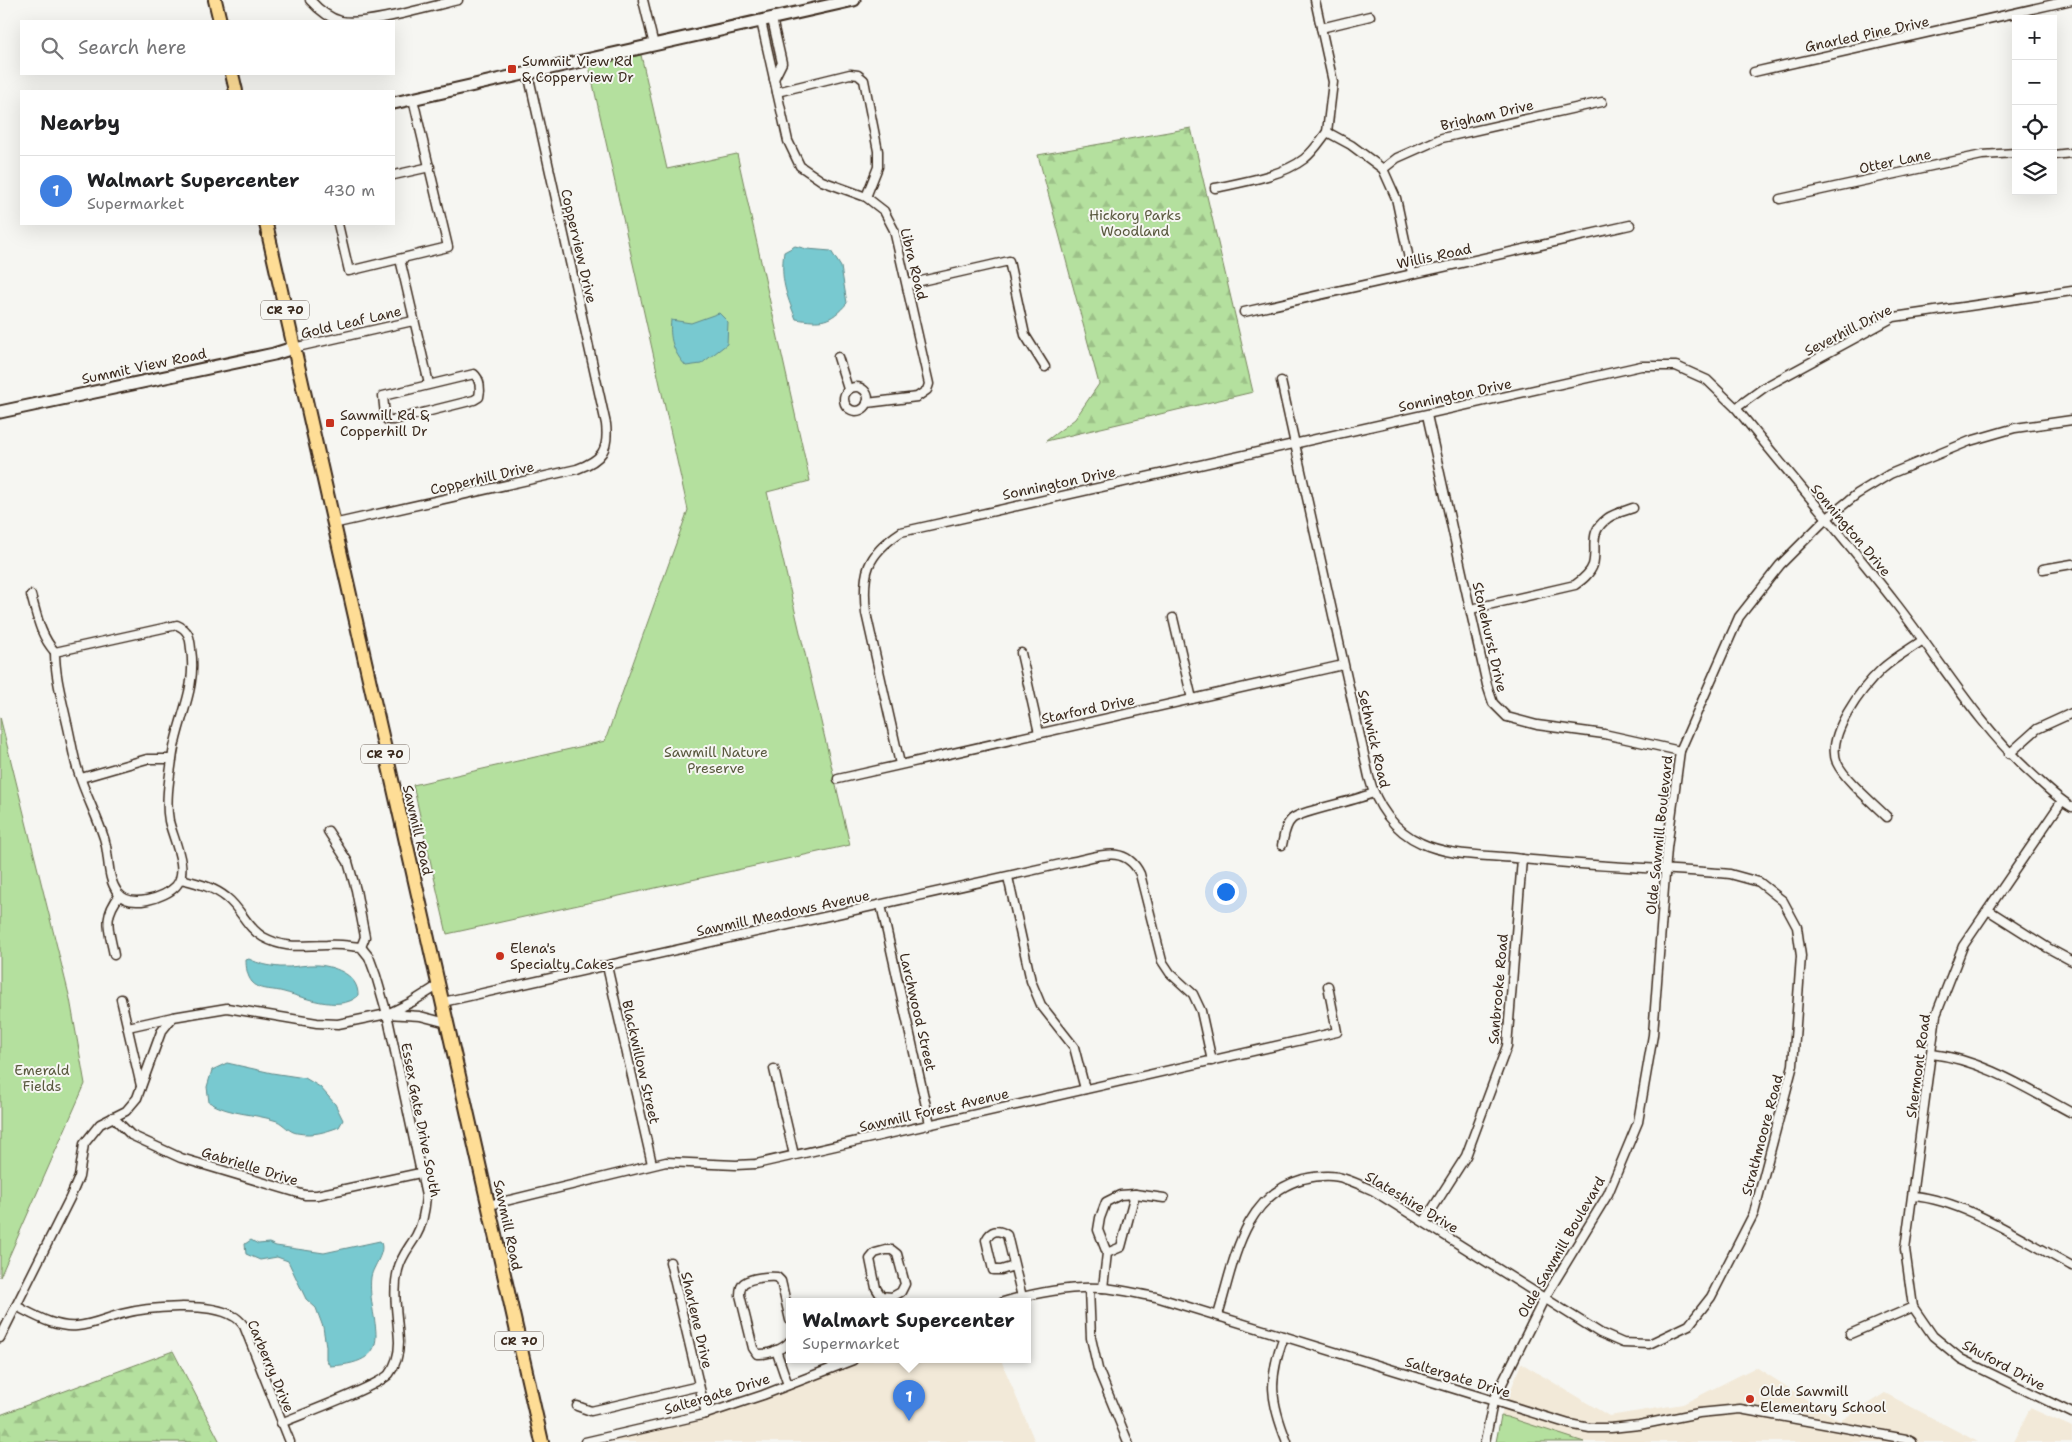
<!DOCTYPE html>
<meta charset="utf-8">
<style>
body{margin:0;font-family:"Shantell Sans",sans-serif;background:#f6f6f6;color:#202124}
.controls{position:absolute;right:15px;top:15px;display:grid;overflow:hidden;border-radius:0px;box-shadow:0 5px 20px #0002}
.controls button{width:45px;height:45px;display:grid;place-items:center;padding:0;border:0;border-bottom:1px solid #e0e0e0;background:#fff;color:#202124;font:25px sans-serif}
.you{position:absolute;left:1225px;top:891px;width:18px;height:18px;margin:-12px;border:4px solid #fff;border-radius:50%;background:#1a73e8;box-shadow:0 0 0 8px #1a73e833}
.badge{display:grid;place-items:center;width:32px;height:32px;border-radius:50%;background:#db2777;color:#fff;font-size:16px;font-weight:700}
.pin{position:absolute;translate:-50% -41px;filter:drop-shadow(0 1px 2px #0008)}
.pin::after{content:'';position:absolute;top:26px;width:18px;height:15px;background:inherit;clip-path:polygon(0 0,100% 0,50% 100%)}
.popup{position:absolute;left:786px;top:1298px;width:245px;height:65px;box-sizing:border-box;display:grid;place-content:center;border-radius:0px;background:#fff;filter:drop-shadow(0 1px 4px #0005);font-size:16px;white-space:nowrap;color:#757577}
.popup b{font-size:19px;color:#202124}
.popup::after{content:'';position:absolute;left:50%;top:100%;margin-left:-10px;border:10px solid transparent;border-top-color:#fff}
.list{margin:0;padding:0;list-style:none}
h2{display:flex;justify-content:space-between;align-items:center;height:65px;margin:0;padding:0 20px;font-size:21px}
h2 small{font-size:16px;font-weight:400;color:#757577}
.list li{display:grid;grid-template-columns:32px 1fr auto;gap:15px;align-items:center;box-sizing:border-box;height:70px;padding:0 20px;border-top:1px solid #e0e0e0}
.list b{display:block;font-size:19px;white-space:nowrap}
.list p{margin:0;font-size:16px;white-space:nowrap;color:#757577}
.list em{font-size:16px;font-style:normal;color:#757577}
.icon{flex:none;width:28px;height:28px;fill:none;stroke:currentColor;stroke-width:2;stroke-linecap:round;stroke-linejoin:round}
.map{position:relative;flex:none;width:2072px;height:1442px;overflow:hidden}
.search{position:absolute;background:#fff;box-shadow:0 5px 20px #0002;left:20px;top:20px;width:375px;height:55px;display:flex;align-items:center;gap:12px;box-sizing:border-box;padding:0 18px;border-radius:0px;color:#757577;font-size:19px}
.panel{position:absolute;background:#fff;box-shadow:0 5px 20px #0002;left:20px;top:90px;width:375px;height:135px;border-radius:0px}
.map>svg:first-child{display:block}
</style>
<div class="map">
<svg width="2072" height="1442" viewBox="0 0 2072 1442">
<defs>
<pattern id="forest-firs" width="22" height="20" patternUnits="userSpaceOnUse" patternTransform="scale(1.25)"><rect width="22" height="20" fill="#b4e09e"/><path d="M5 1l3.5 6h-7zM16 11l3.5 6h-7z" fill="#9cc088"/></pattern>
</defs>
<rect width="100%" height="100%" fill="#f6f6f2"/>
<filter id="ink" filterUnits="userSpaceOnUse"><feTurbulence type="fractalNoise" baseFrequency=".02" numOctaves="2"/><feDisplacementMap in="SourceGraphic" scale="10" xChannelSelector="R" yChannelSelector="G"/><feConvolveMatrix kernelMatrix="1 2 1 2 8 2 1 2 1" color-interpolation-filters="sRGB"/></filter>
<g filter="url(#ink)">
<!-- built -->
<g fill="#f2e9d8">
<path d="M853,1360H1001L1035,1442H585L706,1414Z"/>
<path d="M1521,1363L1609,1416L1683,1404L1756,1367L1840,1421L1885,1393L1978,1442H1584L1501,1416Z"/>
<path d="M2030,1408L2072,1427V1442H2013Z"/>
</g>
<!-- green -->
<g fill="#b4e09e" stroke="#78855e">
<path d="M641,55L667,169L737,154L810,481L767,492L850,845L447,934L413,785L605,741L688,510L589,66Z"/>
<path d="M0,717L70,999L85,1084L0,1277Z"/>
<path d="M1501,1416L1507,1417L1584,1442H1496Z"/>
</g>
<!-- forest -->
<g fill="url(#forest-firs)" stroke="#78855e">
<path d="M1191,128L1253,392L1046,441L1075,419L1099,384L1038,155Z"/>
<path d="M173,1351L220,1442H0V1415Z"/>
</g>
<!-- water -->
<g fill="#78c9d0" stroke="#608989">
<path d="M795,246L807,249L831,251L841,267L847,303C830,323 821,323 796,319C786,294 780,279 784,252Z"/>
<path d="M719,313L728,322L727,344L701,364L686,366C673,352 669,338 671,320L691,323Z"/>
<path d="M249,959C259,964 269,966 280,967C293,968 306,964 319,965C337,967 359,976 358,996C339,1013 301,996 280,991C270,989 259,990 252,982C247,976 246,967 246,960Z"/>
<path d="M227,1063L272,1073L305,1078L320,1087L335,1104L343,1120L339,1127C325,1132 313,1136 297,1133C289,1132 284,1124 277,1121C254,1113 229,1115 209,1102L207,1087L212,1070Z"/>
<path d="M251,1240L258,1244L269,1243L276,1246L324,1253L380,1241C387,1251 373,1266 371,1277C366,1321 403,1362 330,1366L326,1359V1346L323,1327L316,1308L306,1299L288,1261L277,1257L260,1260L246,1254L245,1244Z"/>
</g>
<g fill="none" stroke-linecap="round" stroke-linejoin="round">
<!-- street casing -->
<g stroke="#3b2a1e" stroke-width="11">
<g id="street">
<path d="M310,0C319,10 328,18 341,21C364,26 432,6 458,0"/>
<path d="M643,0L654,45"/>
<path d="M1315,0L1333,82L1327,132"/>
<path d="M772,19L782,63L774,79"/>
<path d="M761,21L788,141L800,166L822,181L866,197L884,211L894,230L929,384L927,390L917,397L867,403"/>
<path d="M1321,28L1370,16"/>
<path d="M1754,72L2072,0"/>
<path d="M777,92L850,74L858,75L864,80L878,151V167L866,197"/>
<path d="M1327,132L1351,145L1383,169L1396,198L1412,273"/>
<path d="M2053,155L2072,153"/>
<path d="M1383,169L1397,158L1442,138L1602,102"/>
<path d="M394,175L430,167"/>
<path d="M1215,188C1243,182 1282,176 1304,159C1314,151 1320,141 1327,132"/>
<path d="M1780,199L1982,155L2016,153"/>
<path d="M338,224L349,271L448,247L413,99"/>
<path d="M400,259L429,384"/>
<path d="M908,284L1009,261L1025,335L1045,367"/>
<path d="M1244,312L1630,225"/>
<path d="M293,348L413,321"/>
<path d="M838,357L848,389"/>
<path d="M474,374C480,379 481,389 479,397L474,400L394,420H387L385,415L383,396Z"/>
<circle cx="856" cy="399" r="12"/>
<path d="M1736,408L1765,387L1894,317L2072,291"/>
<path d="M1427,415L1487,685L1493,703L1507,717L1537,725L1604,734L1680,751"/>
<path d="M333,524L577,469C602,460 609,450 606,424L528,73"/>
<path d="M2043,569L2072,564"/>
<path d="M31,595C37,616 40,635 55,652"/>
<path d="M1471,609L1575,585C1582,580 1590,574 1593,565C1598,546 1587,533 1608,518C1615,513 1625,511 1633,508"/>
<path d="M1173,618L1192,699"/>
<path d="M177,625C189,630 190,638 191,649C197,689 179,716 173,753C170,775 165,799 169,821C173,839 190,870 176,886C165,898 130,909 118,893C106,877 110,856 104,838C97,816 85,794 78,771C73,756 71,739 67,723C62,700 55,676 55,652Z"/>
<path d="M1021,653L1039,733"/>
<path d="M2009,754L2037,729L2072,713"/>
<path d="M900,764L866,613C862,573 866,555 901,532L1641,366H1676L1707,380L1736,408C1789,474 1845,538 1897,605C1942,663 1979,727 2034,776C2046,787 2058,799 2072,807"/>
<path d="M81,778L147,759H172"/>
<path d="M838,779L1343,665"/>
<path d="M2062,801L1963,946L1936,1015L1905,1249L1913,1307L1933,1336L1961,1359L2072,1413"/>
<path d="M1887,817C1873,803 1845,780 1837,763C1825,735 1863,687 1882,669C1894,658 1910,649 1923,640"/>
<path d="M328,831L348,862L356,890L365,937L361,947"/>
<path d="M1282,845C1284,837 1285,825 1292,819C1300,811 1356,801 1373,793"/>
<path d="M1008,877L1031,981L1041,1005L1074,1047L1085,1089"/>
<path d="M181,879C197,883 214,887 227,898C241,909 247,928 263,937C287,950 302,945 327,945C338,944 350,946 361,947L369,957L376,976L387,1014L426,1196C425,1210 423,1224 416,1236C409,1248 401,1256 398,1270C392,1294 398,1317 399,1342C399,1353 396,1365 389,1374C379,1386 300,1415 281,1423"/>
<path d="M881,905L930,1124"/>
<path d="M1988,910L2048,948L2072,961"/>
<path d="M114,955C109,929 102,918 120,895"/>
<path d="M607,966L652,1164"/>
<path d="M121,999L141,1086"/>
<path d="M443,1002L1070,862C1097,857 1125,843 1140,874L1162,961L1170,973L1193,994L1201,1011L1212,1061"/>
<path d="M387,1014L412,1002L439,985"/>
<path d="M128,1027L173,1017"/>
<path d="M1932,1054C1983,1060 2027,1089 2072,1113"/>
<path d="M774,1069L794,1155"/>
<path d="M113,1117L131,1135L181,1158L305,1195H317L420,1173"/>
<path d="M1135,1194L1164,1198"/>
<path d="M1913,1196C1965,1200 2026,1242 2072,1266"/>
<path d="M489,1205L666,1162L736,1165L756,1164L1337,1032L1328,986"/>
<path d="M1424,1222L1466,1156L1507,1046L1522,859"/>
<path d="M886,1250H892L897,1254L905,1284L901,1292L892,1297L881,1296L876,1288L870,1259L875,1253Z"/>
<path d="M670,1262L706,1414"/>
<path d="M1014,1266L1001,1270H993L986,1240C991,1230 998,1229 1007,1235L1022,1297"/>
<path d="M1089,1288L1091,1338L1098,1369L1128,1442"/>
<path d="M1103,1288L1107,1253L1098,1230L1100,1218L1106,1202L1120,1195L1135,1194L1121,1247L1107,1253"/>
<path d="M1003,1302C1034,1293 1070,1286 1102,1288C1120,1289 1138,1294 1156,1297L1569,1424L1590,1428H1611L1639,1425L1699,1413L1740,1409L1906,1439L1912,1442"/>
<path d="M16,1306C34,1315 55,1328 77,1326C91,1325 107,1318 121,1314C147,1307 209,1302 233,1316C238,1318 241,1322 244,1326L290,1442"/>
<path d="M1218,1315C1234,1263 1242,1196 1303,1179C1316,1176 1333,1174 1345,1179C1355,1182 1365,1187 1374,1191L1600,1333L1623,1343L1649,1344L1689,1325L1711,1297L1754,1213L1793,1065L1801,956L1797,927L1783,901L1759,882L1730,874C1658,868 1586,866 1514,858C1484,855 1448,856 1421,843C1394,831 1376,805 1369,777L1281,381"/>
<path d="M790,1320L781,1281L777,1277C768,1276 751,1278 744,1283C740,1286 740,1291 740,1295L753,1348L757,1354C768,1355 784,1349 790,1341"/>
<path d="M1850,1334L1913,1307"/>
<path d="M1284,1336C1268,1379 1270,1400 1287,1442"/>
<path d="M0,1338L70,1198L79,1177L84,1144L100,1124L126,1111L137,1098L161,1032L173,1017L227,1008L317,1023L338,1024L387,1014L420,1016L447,1023"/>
<path d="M776,1350L788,1385"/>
<path d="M577,1406L591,1411L699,1386"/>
<path d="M585,1442L706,1414L763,1395L853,1360"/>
<path d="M1485,1442L1493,1402L1544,1299L1608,1194L1638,1122L1653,1035L1667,848L1680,751L1739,617L1780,565L1826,519L1857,494L1890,474L1970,441L2015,428L2072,420"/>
</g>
</g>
<!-- secondary casing -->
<g stroke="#3b2a1e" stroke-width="15">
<g id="secondary">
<path d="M394,103L854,0"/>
<path d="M0,412L274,354L293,348"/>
</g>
</g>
<!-- primary casing -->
<g stroke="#3b2a1e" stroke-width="16">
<g id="primary">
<path d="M215,0L220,21"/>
<path d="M232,74L236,91"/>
<path d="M266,224L542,1442"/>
</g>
</g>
<!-- street -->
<use href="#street" stroke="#f6f6f2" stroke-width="8"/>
<!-- secondary -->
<use href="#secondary" stroke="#f6f6f2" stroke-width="11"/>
<!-- primary -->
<use href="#primary" stroke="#fedd96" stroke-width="12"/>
</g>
</g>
<!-- markers -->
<g fill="#c8321e" stroke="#f6f6f2" stroke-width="2">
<rect x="507" y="64" width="10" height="10" rx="2.5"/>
<rect x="325" y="418" width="10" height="10" rx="2.5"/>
<circle cx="500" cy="956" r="5"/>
<circle cx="1750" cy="1399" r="5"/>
</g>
<g text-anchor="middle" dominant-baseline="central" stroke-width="4" stroke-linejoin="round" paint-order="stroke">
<!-- shield labels -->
<g fill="#f6f6f2" stroke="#73675e" stroke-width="1">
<rect x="261" y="300.5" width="48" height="19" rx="4"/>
<rect x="361" y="744.5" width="48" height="19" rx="4"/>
<rect x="495" y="1331.5" width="48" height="19" rx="4"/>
</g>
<g font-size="12" font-weight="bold" fill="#3b2a1e">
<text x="285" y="310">CR 70</text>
<text x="385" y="754">CR 70</text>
<text x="519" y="1341">CR 70</text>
</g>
<!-- street labels -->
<g font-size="14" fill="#3b2a1e" stroke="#f6f6f2">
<text transform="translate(1867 34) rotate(-12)">Gnarled Pine Drive</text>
<text transform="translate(1487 115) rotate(-13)">Brigham Drive</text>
<text transform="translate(1895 161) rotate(-12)">Otter Lane</text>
<text transform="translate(579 246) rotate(77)">Copperview Drive</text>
<text transform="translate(1434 256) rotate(-12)">Willis Road</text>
<text transform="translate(914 264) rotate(76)">Libra Road</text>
<text transform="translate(351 322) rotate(-13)">Gold Leaf Lane</text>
<text transform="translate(1848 330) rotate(-27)">Severhill Drive</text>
<text transform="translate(144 366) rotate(-12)">Summit View Road</text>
<text transform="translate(1455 395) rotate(-12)">Sonnington Drive</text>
<text transform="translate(482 478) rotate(-13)">Copperhill Drive</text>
<text transform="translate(1059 483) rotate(-12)">Sonnington Drive</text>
<text transform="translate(1851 530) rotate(50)">Sonnington Drive</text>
<text transform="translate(1490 637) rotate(77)">Stonehurst Drive</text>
<text transform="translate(1088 709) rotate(-12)">Starford Drive</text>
<text transform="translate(1374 739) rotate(77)">Sethwick Road</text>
<text transform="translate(418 830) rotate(77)">Sawmill Road</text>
<text transform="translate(1659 835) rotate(-84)">Olde Sawmill Boulevard</text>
<text transform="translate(783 913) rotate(-12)">Sawmill Meadows Avenue</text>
<text transform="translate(1498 989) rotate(-85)">Sanbrooke Road</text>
<text transform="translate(918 1012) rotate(77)">Larchwood Street</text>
<text transform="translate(641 1062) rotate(77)">Blackwillow Street</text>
<text transform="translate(1918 1066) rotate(-82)">Shermont Road</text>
<text transform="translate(934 1110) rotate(-13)">Sawmill Forest Avenue</text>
<text transform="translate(421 1120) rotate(79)">Essex Gate Drive South</text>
<text transform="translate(1762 1135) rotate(-75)">Strathmoore Road</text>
<text transform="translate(250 1166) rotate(17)">Gabrielle Drive</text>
<text transform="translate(1412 1202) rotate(31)">Slateshire Drive</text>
<text transform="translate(508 1225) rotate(78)">Sawmill Road</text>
<text transform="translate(1561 1247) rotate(-60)">Olde Sawmill Boulevard</text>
<text transform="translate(697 1320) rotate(77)">Sharlene Drive</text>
<text transform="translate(2004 1365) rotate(28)">Shuford Drive</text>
<text transform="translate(271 1366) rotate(67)">Carberry Drive</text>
<text transform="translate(1458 1377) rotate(17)">Saltergate Drive</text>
<text transform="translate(717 1394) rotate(-17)">Saltergate Drive</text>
</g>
<!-- poi labels -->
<g font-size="14" fill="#3b2a1e" stroke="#f6f6f2" text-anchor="start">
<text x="522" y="61">Summit View Rd<tspan x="522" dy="16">&amp; Copperview Dr</tspan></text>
<text x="340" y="415">Sawmill Rd &amp;<tspan x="340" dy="16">Copperhill Dr</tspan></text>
<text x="510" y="948">Elena's<tspan x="510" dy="16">Specialty Cakes</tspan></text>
<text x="1760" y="1391">Olde Sawmill<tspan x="1760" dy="16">Elementary School</tspan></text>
</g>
<!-- park labels -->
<g font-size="14" fill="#59583e" stroke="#f6f6f2">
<text x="1135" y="215">Hickory Parks<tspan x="1135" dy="16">Woodland</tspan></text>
<text x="716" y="752">Sawmill Nature<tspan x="716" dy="16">Preserve</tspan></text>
<text x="42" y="1070">Emerald<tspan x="42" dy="16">Fields</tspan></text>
</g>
</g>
</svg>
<div class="controls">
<button>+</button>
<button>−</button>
<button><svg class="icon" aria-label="locate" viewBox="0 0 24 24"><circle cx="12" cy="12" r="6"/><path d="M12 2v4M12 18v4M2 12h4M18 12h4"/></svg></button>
<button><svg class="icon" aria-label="layers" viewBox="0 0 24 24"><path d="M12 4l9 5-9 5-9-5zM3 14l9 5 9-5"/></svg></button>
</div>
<div class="you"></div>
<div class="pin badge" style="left:909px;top:1421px;background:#3f7fe0">1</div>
<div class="popup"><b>Walmart Supercenter</b>Supermarket</div>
<div class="search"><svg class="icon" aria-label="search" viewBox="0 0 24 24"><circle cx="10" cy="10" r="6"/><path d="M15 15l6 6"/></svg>Search here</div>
<section class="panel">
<h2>Nearby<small></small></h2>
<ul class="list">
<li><span class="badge" style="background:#3f7fe0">1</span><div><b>Walmart Supercenter</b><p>Supermarket</p></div><em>430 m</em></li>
</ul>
</section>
</div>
